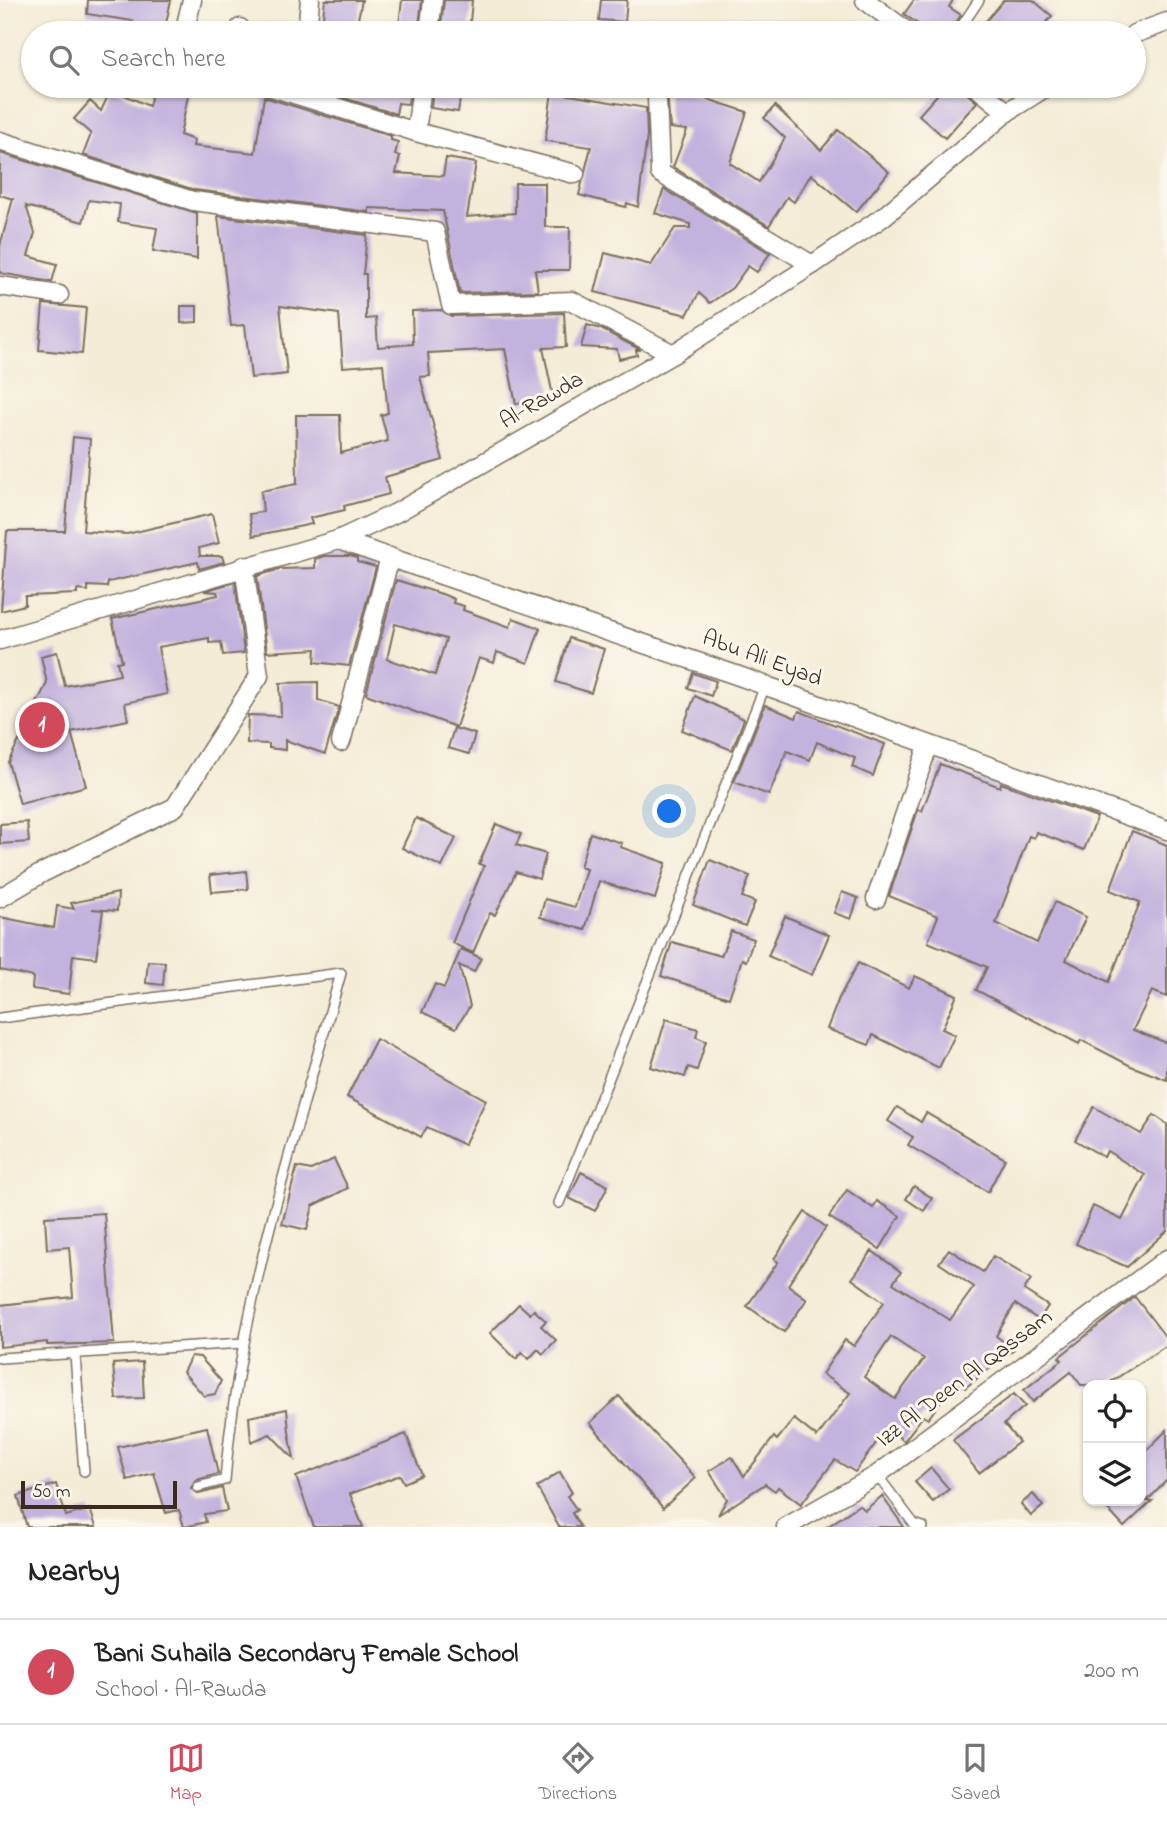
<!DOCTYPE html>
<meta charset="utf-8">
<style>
body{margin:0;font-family:"Indie Flower",sans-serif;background:#f6f6f6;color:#222}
.controls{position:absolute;right:21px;bottom:21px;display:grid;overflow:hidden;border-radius:14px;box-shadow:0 2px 5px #0004}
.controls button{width:63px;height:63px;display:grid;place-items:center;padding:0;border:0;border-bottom:2px solid #e0e0e0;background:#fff;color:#222;font:35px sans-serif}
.scale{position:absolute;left:21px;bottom:18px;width:156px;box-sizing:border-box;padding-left:7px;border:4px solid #3b2a1e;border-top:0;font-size:19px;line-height:24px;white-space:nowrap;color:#3b2a1e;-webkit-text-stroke:5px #fbf7ec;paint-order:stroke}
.you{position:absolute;left:670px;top:812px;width:24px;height:24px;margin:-18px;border:5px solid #fff;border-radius:50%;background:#1a73e8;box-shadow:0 0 0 10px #1a73e833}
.badge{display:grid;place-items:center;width:46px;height:46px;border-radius:50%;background:#d1495b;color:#fff;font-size:23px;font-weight:700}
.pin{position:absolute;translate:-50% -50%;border:4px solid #fff;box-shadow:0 2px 7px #0006}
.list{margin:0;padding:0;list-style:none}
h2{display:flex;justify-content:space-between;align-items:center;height:91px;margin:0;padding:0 28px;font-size:30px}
h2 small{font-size:23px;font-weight:400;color:#767676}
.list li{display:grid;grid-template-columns:46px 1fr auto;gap:21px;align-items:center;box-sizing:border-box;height:105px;padding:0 28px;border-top:2px solid #e0e0e0}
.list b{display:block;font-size:26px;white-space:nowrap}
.list p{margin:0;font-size:23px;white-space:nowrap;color:#767676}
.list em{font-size:23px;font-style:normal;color:#767676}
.icon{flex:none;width:38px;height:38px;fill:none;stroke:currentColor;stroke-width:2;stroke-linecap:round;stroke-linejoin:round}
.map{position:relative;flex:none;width:1167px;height:1527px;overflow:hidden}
.search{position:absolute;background:#fff;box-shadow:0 2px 5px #0004;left:21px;right:21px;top:21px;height:77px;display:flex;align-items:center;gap:18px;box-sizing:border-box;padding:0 24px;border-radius:38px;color:#767676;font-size:26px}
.sheet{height:196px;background:#fff}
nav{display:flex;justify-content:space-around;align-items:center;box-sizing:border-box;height:98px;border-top:2px solid #e0e0e0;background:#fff;font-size:19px;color:#767676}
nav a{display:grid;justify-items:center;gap:4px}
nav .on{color:#d1495b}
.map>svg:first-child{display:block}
</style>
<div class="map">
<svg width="1167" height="1527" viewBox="0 0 1167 1527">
<rect width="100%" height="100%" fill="#fbf7ec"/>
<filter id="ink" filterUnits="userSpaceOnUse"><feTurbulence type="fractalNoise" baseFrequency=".0143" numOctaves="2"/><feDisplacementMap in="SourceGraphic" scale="14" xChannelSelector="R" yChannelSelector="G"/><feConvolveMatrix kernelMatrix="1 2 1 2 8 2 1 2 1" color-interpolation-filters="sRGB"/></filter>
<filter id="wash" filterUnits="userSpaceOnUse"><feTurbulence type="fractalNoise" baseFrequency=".00686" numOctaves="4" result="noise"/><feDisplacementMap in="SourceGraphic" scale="28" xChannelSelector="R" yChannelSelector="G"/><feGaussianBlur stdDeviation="1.57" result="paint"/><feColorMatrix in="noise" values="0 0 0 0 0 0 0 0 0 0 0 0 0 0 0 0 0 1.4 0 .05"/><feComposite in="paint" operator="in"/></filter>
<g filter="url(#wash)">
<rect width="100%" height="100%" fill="#f3ecd6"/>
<g id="blocks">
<!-- building -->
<g fill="#c2b3de" fill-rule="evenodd">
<path d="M88,0H171L164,33H130L133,21L87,14Z"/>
<path d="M325,0H362L355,33H321Z"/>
<path d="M402,0H422L418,33H398Z"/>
<path d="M444,0H472L469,33H440Z"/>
<path d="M601,0H627L625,22L599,20Z"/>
<path d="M914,0H953L949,7L961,15L950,33H930L904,14Z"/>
<path d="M1004,0H1033L1052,16L1037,33H965L972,23L980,28Z"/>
<path d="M154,86H190L180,135L194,140L193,146L255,153L264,97L391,136V140L398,142L395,155L400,156L396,173L443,176L446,158L476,163L467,217L515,213V183H545V227H570L569,270H535L538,291L460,293L443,211L369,208V212L195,190L83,155L91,134L74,119L90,101L101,111L111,89L149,106Z"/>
<path d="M332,86H411L408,104L398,103L396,114L331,94Z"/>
<path d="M433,86H462L458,112L431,108Z"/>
<path d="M945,86H964L967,94L977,102L945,138L919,115Z"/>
<path d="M667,91L689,93L747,112L730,163L759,182L785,138L764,118L775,106L821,150L838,130L889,172L856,212L811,174L794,202L787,197L769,226L673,167L687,130L670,128Z"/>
<path d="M552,92L646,108L647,136L638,207L627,203L626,207L579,195L591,147L545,141Z"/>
<path d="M0,153L197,213V259L153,251L157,228L118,222L120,204L89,200L83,222L26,206L35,233L28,256L57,264L52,282L0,273V246L13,199L0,195Z"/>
<path d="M664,189L770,253L757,272L748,266L732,288L710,303L699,293L687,315L595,292L605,253L651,265L675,228H690V224L655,213Z"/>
<path d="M218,216L367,235L363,274H366V319L376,318L378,347L413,344L412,311L441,310L451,316L564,313L566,347L543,348L553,396L516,404L505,349L428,353L430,376L420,377L443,460L385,477L389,494L344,506L345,510L310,518L312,524L253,536L249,514L263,512L261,491L297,484L296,415H340L341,453L388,441L381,415L388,413L383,364L343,367L339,314L280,306L287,374L251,378L245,325L231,326Z"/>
<path d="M43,304L86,308L82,354L39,350Z"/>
<path d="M181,306H197V322L181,323Z"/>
<path d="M587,325L601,329L641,350H636L637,355L619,359L617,349L581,347Z"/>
<path d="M73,437L90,439L83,531L127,534L212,514L219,543L199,548L200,556H222L224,562L199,569L198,562L108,582L107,587L88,586V591L77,590V594L25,596V605L1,611L7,531H65Z"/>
<path d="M324,556H350L357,558V562L376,567L349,666L315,662L316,649L267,652L257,576L280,569L315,568V559Z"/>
<path d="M396,580L442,594L454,599L453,603L464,606L463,610L510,627L513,618L540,628L528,663L497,652L494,663L479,658L456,727L366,694ZM395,624L446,639L435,675L387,659Z"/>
<path d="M235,582L244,653L223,655L221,642L209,643V638L158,647L167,694L125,703L128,720L71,732L86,786L20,804L8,762L21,737L46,730L36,705L47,683L41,656L57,652L65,686L120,675L117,662L122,661L112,619L218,595L217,592L204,591Z"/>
<path d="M569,638L604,649L591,693L556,682Z"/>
<path d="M693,673L716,681L711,696L688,688Z"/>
<path d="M318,682V700L339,707L325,754L285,740V750L269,748V744L247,743L248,715L281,716L280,683Z"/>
<path d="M695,696L744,719L732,750L682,730Z"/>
<path d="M765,705L796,718L799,711L885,744L873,776L852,767L855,758L817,742L810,760L787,751L769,795L734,782Z"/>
<path d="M454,728L475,734L469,754L448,748Z"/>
<path d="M940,764L1000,787L1001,783L1097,817L1084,850L1036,832L1034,838L1029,836L996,923L1037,943L1055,902L1086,917L1066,960L1109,982L1140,902L1110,890L1132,831L1167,845V997L1152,991L1133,1030L1167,1043V1080L1131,1066L1081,1040L1079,1044L976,990L987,967L928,942L938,916L889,896L918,810L922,811Z"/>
<path d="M416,818L456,838L442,867L402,848Z"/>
<path d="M27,822L29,842L0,844V824Z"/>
<path d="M496,824L521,834L516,845L546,854L539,879L516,872L495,915L490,913L473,953L452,943L484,866L479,864Z"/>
<path d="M590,833L622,843L620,847L666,863L655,899L599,881L585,930L540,917L545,899L575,907L586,869L580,867Z"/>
<path d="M710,860L750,876L742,897L755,902L745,926L693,905Z"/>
<path d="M246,871L248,889L212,892L210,875Z"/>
<path d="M842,892L858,898L851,919L834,913Z"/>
<path d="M118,893L117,911L92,909L103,910L96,958L73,955L69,994L32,989L33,977L0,970V917L54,928L57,906L74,909L71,903Z"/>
<path d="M785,916L829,935L812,975L768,956Z"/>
<path d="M731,931L754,939L746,961L742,959L729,998L661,976L672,942L721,956Z"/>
<path d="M461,949L481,958L474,972L459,965L470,1006L456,1028L422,1012L435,984L444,988Z"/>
<path d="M148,961L165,962L163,985L146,983Z"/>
<path d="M858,963L909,988L915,976L957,995L942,1029L955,1035L939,1068L873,1035L869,1045L827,1029L839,998Z"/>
<path d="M666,1019L698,1029L696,1037L706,1041L697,1070L688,1067L685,1077L651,1067Z"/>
<path d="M376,1039L486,1100L464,1145L427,1127L421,1137L347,1097Z"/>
<path d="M897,1107L921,1122L926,1113L1005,1159L988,1192L908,1145L913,1137L888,1121Z"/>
<path d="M1094,1107L1141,1134L1154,1115L1167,1124V1231L1127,1267L1076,1244L1093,1206L1122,1220L1145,1175L1107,1151L1104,1157L1075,1140Z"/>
<path d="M334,1159L348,1188L313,1206L307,1230L282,1224L297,1167L311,1170Z"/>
<path d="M581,1172L608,1186L595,1211L569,1198Z"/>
<path d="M914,1186L932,1198L924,1211L906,1199Z"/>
<path d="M847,1190L873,1208L877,1201L900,1216L880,1249L829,1217Z"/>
<path d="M805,1212L826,1227L788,1285L807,1299L784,1332L747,1306L778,1262L774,1259Z"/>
<path d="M104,1213L114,1343L47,1345V1342L0,1347V1305L73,1297L69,1247L47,1249L45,1217Z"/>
<path d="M949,1249L983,1272L993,1256L1031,1279L1024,1290L1048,1306L1039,1320L1015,1304L996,1336L1014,1349L965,1388L955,1381L928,1419L923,1416L904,1441L887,1428L855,1472L835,1460L801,1504L778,1487L775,1491L765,1484L718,1515L727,1499L709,1471L732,1457L744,1476L774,1437L777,1440L794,1419L817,1437L850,1393L822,1374L845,1340L854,1346L884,1302L852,1279L872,1251L901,1272L893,1283L950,1320L974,1287L939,1263ZM891,1337L924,1359L895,1399L864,1377Z"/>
<path d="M1135,1297L1167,1339V1345L1106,1385H1081L1071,1372L1033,1402L1024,1390L1062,1360L1059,1357Z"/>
<path d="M519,1304L530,1314L534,1310L546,1321L541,1326L556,1340L543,1354L538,1349L529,1359L522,1352L516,1359L490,1333Z"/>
<path d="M191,1356L200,1357L221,1381L215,1394L204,1396L183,1372Z"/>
<path d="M142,1362L144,1398L116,1399L113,1364Z"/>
<path d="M1014,1394L1025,1406L1004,1424L1019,1442L979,1473L953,1440Z"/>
<path d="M619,1396L696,1478L663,1508L590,1423Z"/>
<path d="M287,1409L289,1432L294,1459L270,1434L251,1442L249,1417Z"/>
<path d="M207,1427L218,1474L196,1480L191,1488L199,1494L222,1488L227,1511L204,1514L206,1522L184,1527L179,1510L166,1513L154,1473L127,1480L118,1447Z"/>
<path d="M1167,1430V1480L1147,1501H1152L1124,1527L1100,1501H1141V1456Z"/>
<path d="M406,1434L422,1475L404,1483L400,1475L350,1494L363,1527H314L296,1477Z"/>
<path d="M931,1468L949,1489L933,1502L915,1482Z"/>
<path d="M560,1472L572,1493L567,1496L577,1510L572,1513L580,1527H559L537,1487Z"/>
<path d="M56,1484L66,1516L90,1509L96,1527H27L18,1496Z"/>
<path d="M1033,1494L1043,1506L1031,1516L1021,1504Z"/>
<path d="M882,1496L904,1527H827L859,1505L865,1510Z"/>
</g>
</g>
</g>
<g filter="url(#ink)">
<use href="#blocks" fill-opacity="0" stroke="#7b6e5e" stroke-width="2"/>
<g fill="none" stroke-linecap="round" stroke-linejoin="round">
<!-- service casing -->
<g stroke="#7b6e5e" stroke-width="12">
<g id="service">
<path d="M957,33L979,0"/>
<path d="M0,1018L341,973C294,1140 239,1307 225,1480L198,1487"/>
<path d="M559,1203L765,686"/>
<path d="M75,1355L84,1471"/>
<path d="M0,1358L243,1343"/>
<path d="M877,1475L914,1524L923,1527"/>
</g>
</g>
<!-- minor casing -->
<g stroke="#7b6e5e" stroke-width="21">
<g id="minor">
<path d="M865,0L909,33"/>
<path d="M184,33L192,0"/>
<path d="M239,33L240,28"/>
<path d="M307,33L310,0"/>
<path d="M429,33L433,0"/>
<path d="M1134,34L1167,22"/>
<path d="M268,86L416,132L575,174"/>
<path d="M975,86L1007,112"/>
<path d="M657,97L660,173L812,265"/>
<path d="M416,132L422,86"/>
<path d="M0,141L193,201L435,232L451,305L572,301L673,354"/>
<path d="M0,286L59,295"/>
<path d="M338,540L736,675L1167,830"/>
<path d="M0,640L338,540L396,513L673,354L812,265L883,217L1007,112L1048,86"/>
<path d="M341,742L390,557"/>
<path d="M0,898L42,873L175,807L259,676L244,566"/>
<path d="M876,899L928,746"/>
<path d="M786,1527L877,1475L1167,1259"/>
</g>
</g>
<!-- service -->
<use href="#service" stroke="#fff" stroke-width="9"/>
<!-- minor -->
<use href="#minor" stroke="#fff" stroke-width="18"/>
</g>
</g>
<g text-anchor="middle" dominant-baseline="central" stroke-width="6" stroke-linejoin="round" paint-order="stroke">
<!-- street labels -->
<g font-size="23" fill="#3b2a1e" stroke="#fbf7ec">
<text transform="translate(542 401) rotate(-30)">Al-Rawda</text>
<text transform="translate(762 659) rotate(20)">Abu Ali Eyad</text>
<text transform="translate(965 1379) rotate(-37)">Izz Al Deen Al Qassam</text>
</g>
</g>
</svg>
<div class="controls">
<button><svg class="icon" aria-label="locate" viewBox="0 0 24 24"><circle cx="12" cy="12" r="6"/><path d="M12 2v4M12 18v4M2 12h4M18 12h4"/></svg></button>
<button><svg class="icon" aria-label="layers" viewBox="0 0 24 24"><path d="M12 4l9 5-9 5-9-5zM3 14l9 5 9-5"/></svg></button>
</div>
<div class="scale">50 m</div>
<div class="you"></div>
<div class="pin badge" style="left:42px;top:725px">1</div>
<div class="search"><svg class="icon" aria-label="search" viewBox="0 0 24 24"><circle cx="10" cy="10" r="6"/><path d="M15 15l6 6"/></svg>Search here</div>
</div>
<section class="sheet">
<h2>Nearby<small></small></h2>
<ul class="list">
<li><span class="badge">1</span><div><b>Bani Suhaila Secondary Female School</b><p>School · Al-Rawda</p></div><em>200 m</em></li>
</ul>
</section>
<nav>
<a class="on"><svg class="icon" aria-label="map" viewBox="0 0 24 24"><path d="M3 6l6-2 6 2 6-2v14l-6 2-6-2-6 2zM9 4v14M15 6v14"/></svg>Map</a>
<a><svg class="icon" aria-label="directions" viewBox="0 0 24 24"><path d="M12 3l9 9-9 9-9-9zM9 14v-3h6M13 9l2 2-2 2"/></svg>Directions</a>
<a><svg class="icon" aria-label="saved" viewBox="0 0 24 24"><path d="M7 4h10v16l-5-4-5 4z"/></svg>Saved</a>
</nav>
